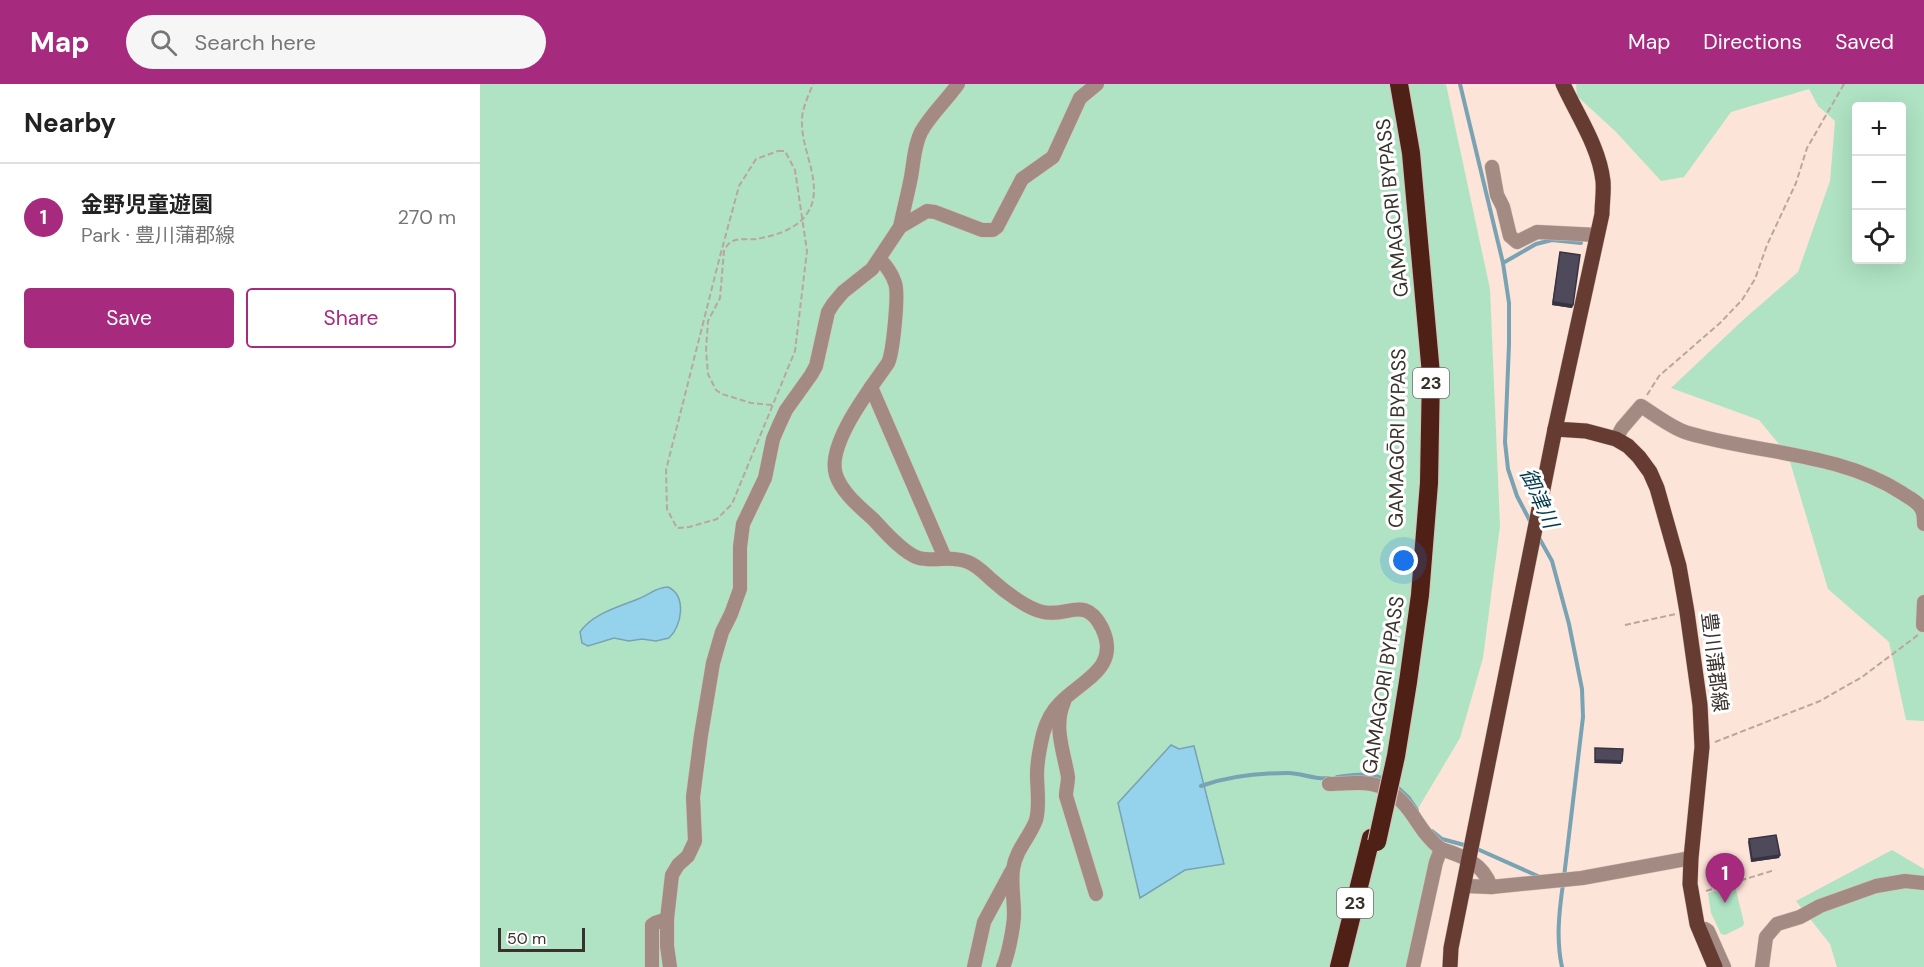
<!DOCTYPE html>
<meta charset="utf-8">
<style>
body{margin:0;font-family:"DM Sans","Noto Sans JP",sans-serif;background:#f6f6f6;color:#222}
.controls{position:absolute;right:18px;top:18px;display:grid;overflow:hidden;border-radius:6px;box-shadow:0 6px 24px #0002}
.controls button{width:54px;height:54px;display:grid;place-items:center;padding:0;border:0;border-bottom:2px solid #e0e0e0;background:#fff;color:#222;font:30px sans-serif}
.scale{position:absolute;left:18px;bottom:15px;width:87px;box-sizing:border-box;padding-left:6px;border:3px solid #39312c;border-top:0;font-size:16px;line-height:21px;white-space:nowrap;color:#39312c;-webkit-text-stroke:4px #fff;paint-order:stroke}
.you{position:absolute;left:924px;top:477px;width:21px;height:21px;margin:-15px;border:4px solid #fff;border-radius:50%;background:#1a73e8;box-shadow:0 0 0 9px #1a73e833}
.badge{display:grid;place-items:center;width:39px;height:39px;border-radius:50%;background:#a62a7d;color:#fff;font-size:20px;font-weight:700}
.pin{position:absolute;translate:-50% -50px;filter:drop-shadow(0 2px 3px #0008)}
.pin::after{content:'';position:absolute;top:32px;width:21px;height:18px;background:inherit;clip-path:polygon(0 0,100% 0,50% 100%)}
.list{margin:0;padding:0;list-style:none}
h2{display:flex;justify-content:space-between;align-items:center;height:78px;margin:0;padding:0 24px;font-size:26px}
h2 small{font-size:20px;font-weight:400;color:#767676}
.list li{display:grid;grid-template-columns:39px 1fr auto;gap:18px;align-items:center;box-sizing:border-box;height:108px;padding:0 24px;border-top:2px solid #e0e0e0}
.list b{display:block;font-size:22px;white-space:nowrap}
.list p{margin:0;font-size:20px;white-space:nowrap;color:#767676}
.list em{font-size:20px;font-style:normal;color:#767676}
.actions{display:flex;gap:12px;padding:18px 24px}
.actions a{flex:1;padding:14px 0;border:2px solid #a62a7d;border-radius:6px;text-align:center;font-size:21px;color:#a62a7d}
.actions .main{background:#a62a7d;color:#fff}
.icon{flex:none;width:33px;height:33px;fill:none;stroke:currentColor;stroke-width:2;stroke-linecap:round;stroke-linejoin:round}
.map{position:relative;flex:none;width:1444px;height:883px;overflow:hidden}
header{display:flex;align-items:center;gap:36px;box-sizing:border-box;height:84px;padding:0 30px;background:#a62a7d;color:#fff}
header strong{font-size:28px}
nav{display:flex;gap:33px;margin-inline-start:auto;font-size:21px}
.search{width:420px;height:54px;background:#f6f6f6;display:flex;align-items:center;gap:15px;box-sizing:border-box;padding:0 21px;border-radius:33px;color:#767676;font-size:22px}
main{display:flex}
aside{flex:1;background:#fff}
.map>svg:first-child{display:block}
</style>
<header>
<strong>Map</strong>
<div class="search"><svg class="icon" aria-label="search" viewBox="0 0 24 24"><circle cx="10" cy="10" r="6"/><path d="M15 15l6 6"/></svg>Search here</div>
<nav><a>Map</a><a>Directions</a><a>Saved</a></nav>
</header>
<main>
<aside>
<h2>Nearby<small></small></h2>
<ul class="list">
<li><span class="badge">1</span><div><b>金野児童遊園</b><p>Park · 豊川蒲郡線</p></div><em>270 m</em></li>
</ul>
<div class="actions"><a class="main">Save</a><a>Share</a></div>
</aside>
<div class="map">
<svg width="1444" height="883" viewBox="0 0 1444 883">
<rect width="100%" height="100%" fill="#fce5d8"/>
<!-- green -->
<g fill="#afe3c3" fill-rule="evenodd">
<path d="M0,0H966L1010,205L1020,442L1003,574L980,654L933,733L962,772L938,883H0Z"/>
<path d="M1096,0H1444V637L1426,636L1409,558L1348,505L1308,371L1279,336L1191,304L1263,236L1318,188L1350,97L1355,37L1338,22L1329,5L1251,28L1204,93L1181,97L1136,48L1097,12ZM1376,22H1422V176H1376Z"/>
<path d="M1412,766L1444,785V883H1357L1350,860L1316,817Z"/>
<path d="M1255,802L1264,839L1263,842L1245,851L1241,850L1231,829L1228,809Z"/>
</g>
<!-- water -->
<g fill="#95d3ed" stroke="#79a2b3" stroke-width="1.5">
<path d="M188,503C207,512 202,542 189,554L176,557L162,555L149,557L134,554L108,562L102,559L100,548C112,530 138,523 158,515C169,511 176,503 188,503Z"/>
<path d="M691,661L699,665L714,662L744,780L705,786L660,814L638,719Z"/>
</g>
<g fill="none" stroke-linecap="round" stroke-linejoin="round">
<!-- stream -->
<g stroke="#79a2b3" stroke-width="4">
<path d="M980,0L1023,179L1029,219V260L1025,358L1028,385L1037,412L1050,437"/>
<path d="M1023,179L1056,160L1072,156L1101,159"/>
<path d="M1058,452L1072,477L1089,540L1102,605L1103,633L1084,793"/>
<path d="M857,693C874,691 889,688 905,695"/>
<path d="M914,700L929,714L937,726"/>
<path d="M721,702C749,692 779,689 808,689C822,689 835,696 849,694"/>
<path d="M952,747L962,755L988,762"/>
<path d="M995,764L1060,793"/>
<path d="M1082,883C1076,856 1079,828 1083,800"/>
</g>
<!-- minor casing -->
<g stroke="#d5c1b6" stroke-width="15">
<g id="minor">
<path d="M1012,83L1017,111L1023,123L1030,152L1037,158L1057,148L1117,151"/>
<path d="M420,143C423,128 427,113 430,98C434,81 433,64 441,48C451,30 466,17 478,0"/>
<path d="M400,175C406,182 412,189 415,199C419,209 413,269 408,279C391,304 346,360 356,391C362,409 381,424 394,436C404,447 424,470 439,474C455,478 472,471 488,478C498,482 505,490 513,497C525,508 548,525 563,528C587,534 605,510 622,544C641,584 602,596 580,619C572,627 566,639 563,650C560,663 557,677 557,690C557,705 560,722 556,736C550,753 536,765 533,785C531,800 534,815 534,830C534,842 528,872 523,883"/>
<path d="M391,303L465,474"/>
<path d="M1136,355L1142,344L1161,322C1174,330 1193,345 1208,349C1279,370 1358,368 1422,409C1429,414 1439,418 1442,426C1444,430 1444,435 1444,440"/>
<path d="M1443,541L1444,518"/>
<path d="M584,618C573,643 584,668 588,693C588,699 586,706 586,712L616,810"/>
<path d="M849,700C891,698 908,695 934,733C942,745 949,756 961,765"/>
<path d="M986,802L1011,803L1102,794L1211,774"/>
<path d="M1225,845L1228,847L1244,883"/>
<path d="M172,883V841L175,839L187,835"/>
<path d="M190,883L187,862V835L192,791L198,781L208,772L215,757L213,713L221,651L233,579L242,548L251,530L260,505V463L263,440L285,394L293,355L299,341L306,326L331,291L336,282L348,228L353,220L363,208L392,185L420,143L447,127L455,128L502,146H513L517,143L542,95L573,73L600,14L617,0"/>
<path d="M494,883L504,838L531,788"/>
<path d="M933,883L956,778L961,765C983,772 1003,779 1011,803"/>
<path d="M1282,883L1286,853L1297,840L1320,833L1340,822L1396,802L1425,797L1444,799"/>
</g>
</g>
<!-- major casing -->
<g stroke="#d5c1b6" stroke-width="16">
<g id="major">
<path d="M1083,0C1097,31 1119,62 1123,97C1124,108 1122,119 1122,130L1075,345L1106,347L1136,355L1148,362L1159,373L1170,388L1177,404L1199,482L1207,528L1220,621L1222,663L1211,774L1210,800L1217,840L1235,883"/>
<path d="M970,883L971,864L1075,345"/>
</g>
</g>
<!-- highway casing -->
<g stroke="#d5c1b6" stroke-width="20">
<g id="highway">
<path d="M919,0L931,69L951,290L949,399L940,511L928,598"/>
<path d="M859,883L891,754"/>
</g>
</g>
<!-- path -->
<g stroke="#b9a79c" stroke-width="2" stroke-dasharray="6 3" stroke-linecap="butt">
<path d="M298,67H305L315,86L327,167L315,267L252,420L237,435L209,443L197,444L187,425L186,386L239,176L259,102L276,75Z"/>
<path d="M1167,311L1179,292L1240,239L1262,216L1275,195L1287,161L1316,99L1327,64L1364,0"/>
<path d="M292,321L271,319L242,310L236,306L228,290L226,266L228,237L240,214L244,167C246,163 248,159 253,157C260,154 269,156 276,155C294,152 315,146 326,131C346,105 322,69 322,40C321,26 328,13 333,0"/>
<path d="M1145,541L1196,530"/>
<path d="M1235,658L1340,617L1382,593L1438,551"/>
<path d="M1226,807L1295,786"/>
</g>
<!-- minor -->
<use href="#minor" stroke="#a38a83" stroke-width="14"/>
<!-- major -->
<use href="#major" stroke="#663c32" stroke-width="15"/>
<!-- highway -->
<use href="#highway" stroke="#4f2016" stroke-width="18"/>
<!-- highway-bridge casing -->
<g stroke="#d5c1b6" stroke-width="20" stroke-linecap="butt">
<path id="highway-bridge" d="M897,758L916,672L928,598"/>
</g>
<!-- highway-bridge -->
<use href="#highway-bridge" stroke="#4f2016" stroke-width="18"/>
</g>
<!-- wall -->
<g fill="#443f4f">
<path d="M1080,168L1093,221L1092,224L1072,221Z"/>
<path d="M1269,755L1300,771L1299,774L1271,778L1268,758Z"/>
</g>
<!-- shaded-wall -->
<g fill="#373340">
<path d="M1073,218L1093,221L1092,224L1072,221Z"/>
<path d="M1115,676L1142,677L1141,680L1114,679Z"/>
<path d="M1300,771L1299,774L1271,778L1272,775Z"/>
</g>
<!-- building -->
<g fill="#4f495c" stroke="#373340" stroke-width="1.5">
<path d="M1080,168L1100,171L1093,221L1073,218Z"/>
<path d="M1115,664L1143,665L1142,677L1115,676Z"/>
<path d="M1296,751L1300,771L1272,775L1269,755Z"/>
</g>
<g text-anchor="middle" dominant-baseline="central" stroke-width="6" stroke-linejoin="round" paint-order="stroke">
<!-- shield labels -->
<g fill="#fff" stroke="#746f6b" stroke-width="1.5">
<rect x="933" y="284" width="36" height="30" rx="4.5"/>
<rect x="857" y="804" width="36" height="30" rx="4.5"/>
</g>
<g font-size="18" font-weight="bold" fill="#39312c">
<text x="951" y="299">23</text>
<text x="875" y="819">23</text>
</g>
<!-- street labels -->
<g font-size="20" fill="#39312c" stroke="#fff">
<text transform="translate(912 124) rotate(-96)">GAMAGORI BYPASS</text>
<text transform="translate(917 354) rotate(-89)">GAMAGŌRI BYPASS</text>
<text transform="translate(1235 578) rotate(83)">豊川蒲郡線</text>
<text transform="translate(903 601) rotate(-81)">GAMAGORI BYPASS</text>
</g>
<!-- water labels -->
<g font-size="21" font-style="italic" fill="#023b4d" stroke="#fff">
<text transform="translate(1059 414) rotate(66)">御津川</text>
</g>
</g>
</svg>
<div class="controls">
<button>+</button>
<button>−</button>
<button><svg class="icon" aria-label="locate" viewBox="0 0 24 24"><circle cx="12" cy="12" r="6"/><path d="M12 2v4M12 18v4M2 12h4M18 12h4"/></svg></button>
</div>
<div class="scale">50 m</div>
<div class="you"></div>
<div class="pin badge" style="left:1245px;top:819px">1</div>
</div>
</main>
